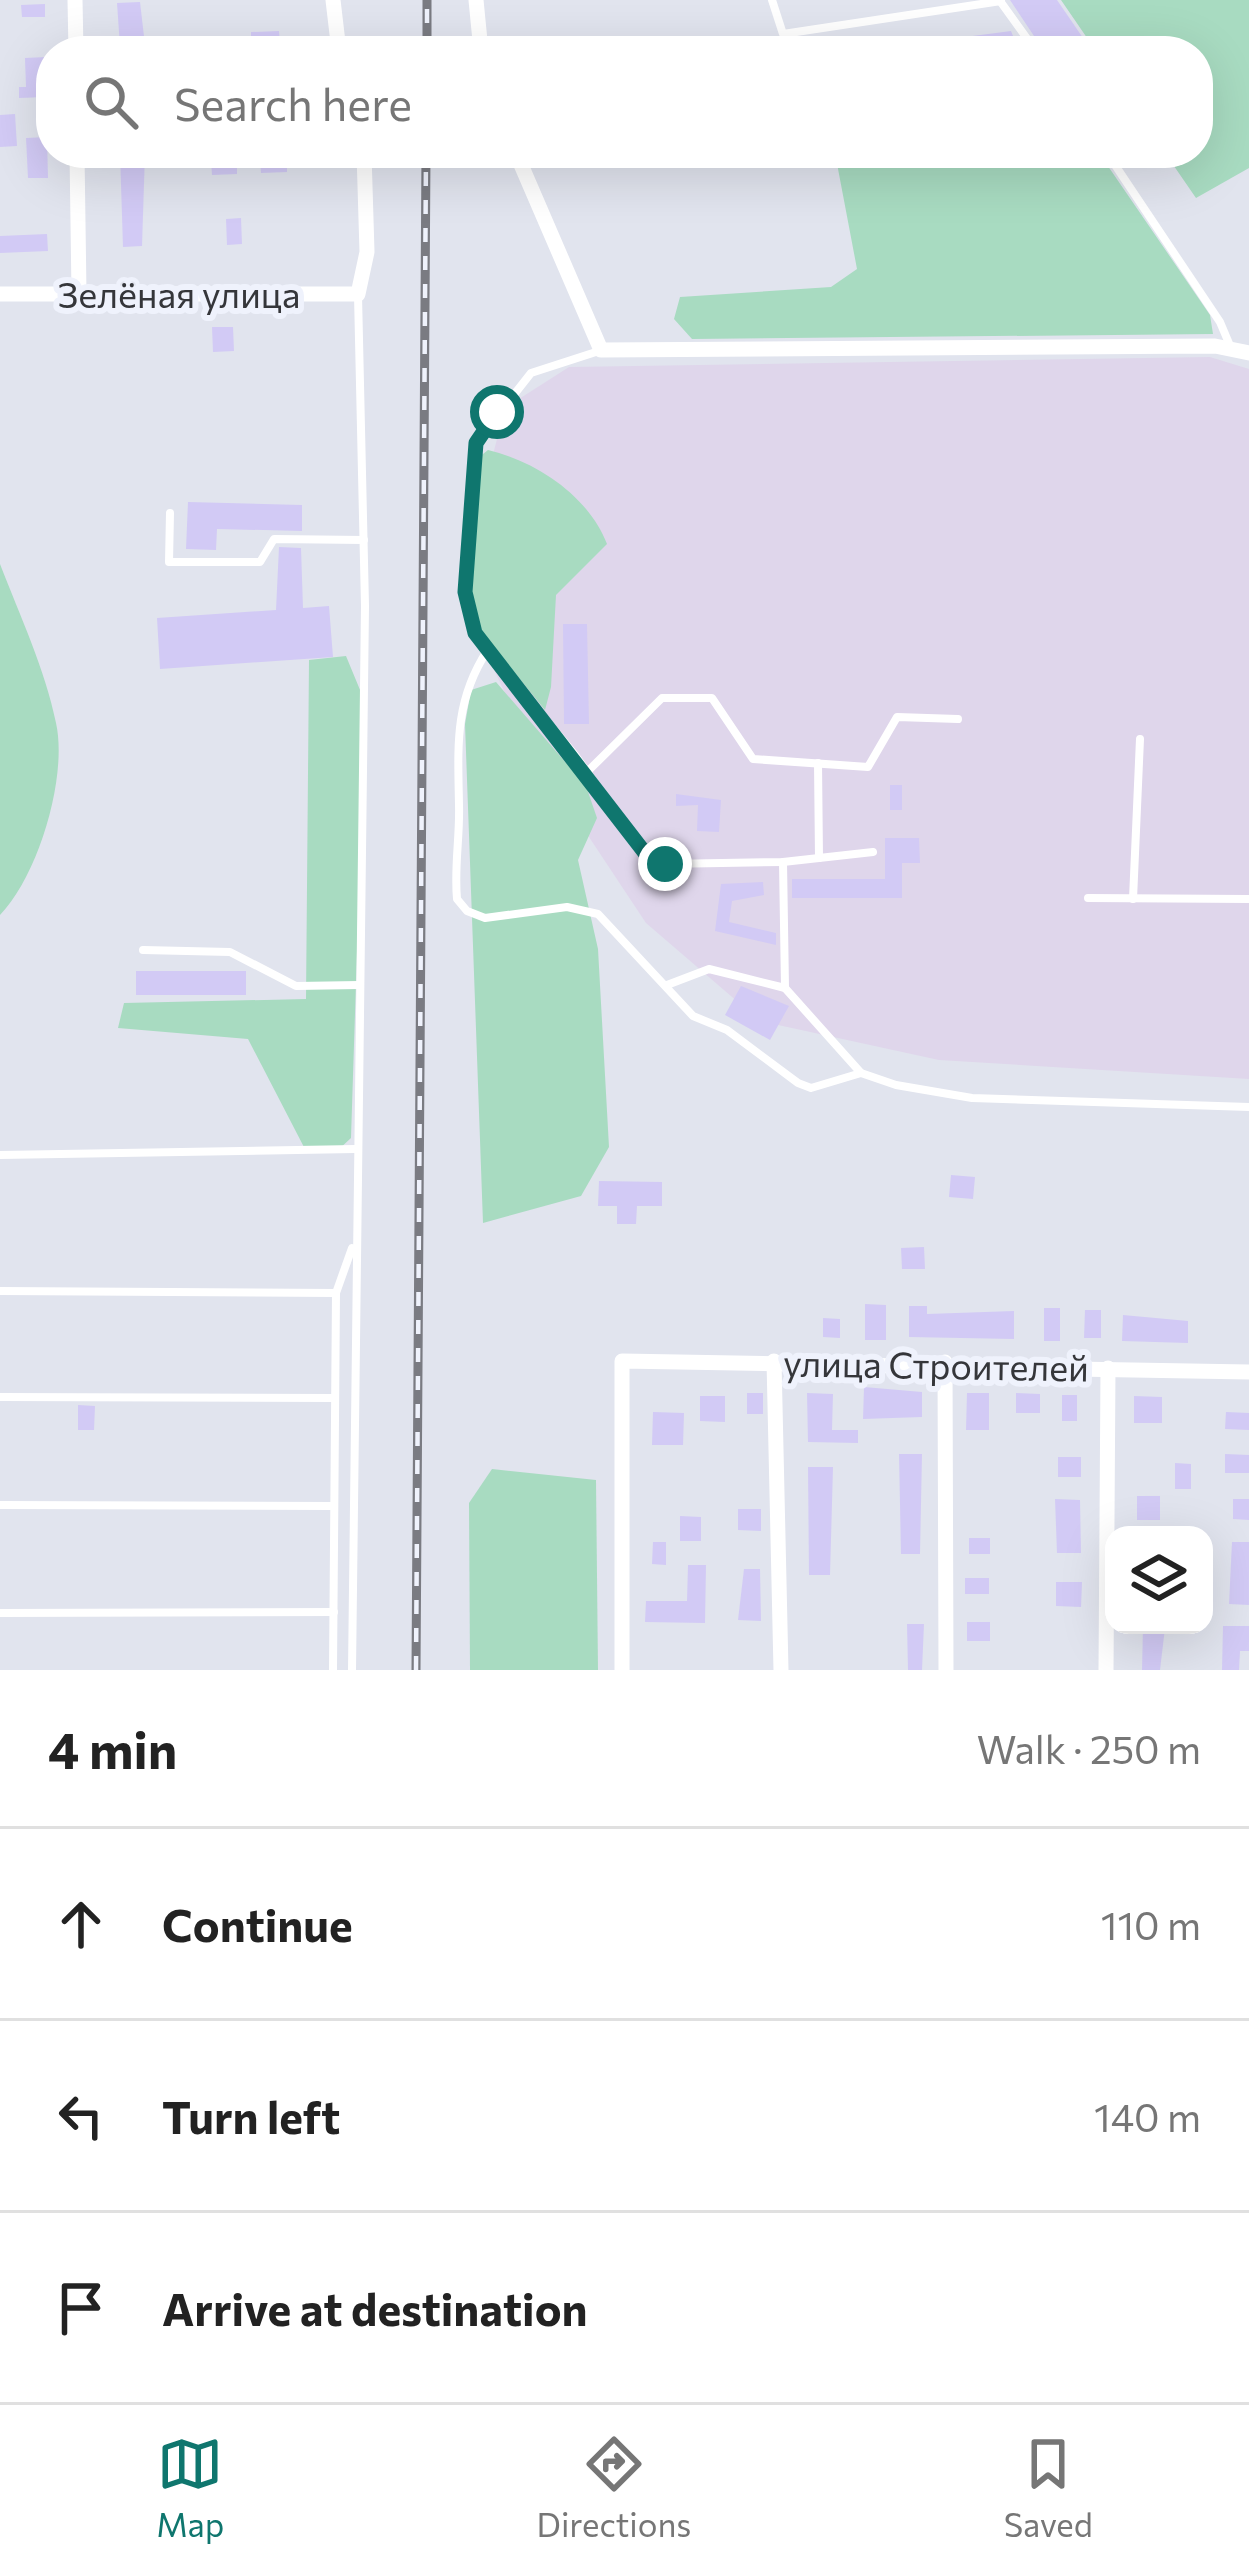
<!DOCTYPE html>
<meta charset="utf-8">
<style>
body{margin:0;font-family:Commissioner,sans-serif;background:#f6f6f6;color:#222}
.controls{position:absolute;right:36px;bottom:36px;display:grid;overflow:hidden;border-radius:24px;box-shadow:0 12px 48px #0002}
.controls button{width:108px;height:108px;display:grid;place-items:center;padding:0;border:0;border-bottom:3px solid #e0e0e0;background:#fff;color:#222;font:60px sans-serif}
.stop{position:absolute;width:36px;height:36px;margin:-27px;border:9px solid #0f766e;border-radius:50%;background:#fff}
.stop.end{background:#0f766e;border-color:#fff;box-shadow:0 3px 12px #0008}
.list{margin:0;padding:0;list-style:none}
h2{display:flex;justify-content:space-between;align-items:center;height:156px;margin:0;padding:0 48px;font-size:51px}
h2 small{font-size:39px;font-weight:400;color:#767676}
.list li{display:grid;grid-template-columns:78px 1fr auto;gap:36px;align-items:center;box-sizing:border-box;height:192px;padding:0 48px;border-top:3px solid #e0e0e0}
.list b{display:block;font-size:45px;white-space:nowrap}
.list em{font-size:39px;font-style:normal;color:#767676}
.icon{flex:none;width:66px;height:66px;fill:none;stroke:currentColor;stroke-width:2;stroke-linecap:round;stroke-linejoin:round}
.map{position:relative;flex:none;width:1249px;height:1670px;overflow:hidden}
.search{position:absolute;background:#fff;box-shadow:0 12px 48px #0002;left:36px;right:36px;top:36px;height:132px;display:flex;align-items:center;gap:30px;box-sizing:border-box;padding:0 42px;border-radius:48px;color:#767676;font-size:45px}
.sheet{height:732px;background:#fff}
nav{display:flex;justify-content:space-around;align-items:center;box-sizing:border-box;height:168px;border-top:3px solid #e0e0e0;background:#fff;font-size:33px;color:#767676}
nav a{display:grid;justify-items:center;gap:6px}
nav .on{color:#0f766e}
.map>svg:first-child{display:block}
</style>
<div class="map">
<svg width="1249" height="1670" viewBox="0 0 1249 1670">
<rect width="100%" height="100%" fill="#e1e4ee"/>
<!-- industrial -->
<path fill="#dfd6eb" d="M1210,357L1249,369V1079L939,1060L760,1021L646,923L534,754L486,653L480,505L505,408L569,367Z"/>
<!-- green -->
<g fill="#a8dbc1">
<path d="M1061,0H1249V168L1196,198L1165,153H1198V51H1096Z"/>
<path d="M835,153H1099L1210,315L1213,334L692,339L674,319L680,297L831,287L857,269Z"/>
<path d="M488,450C538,462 589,497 607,544L556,595L551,687L545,710L470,618L468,466Z"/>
<path d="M0,564C20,616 45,669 56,723C68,777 38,876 0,915Z"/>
<path d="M346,656L365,702L351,1138L337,1151H306L248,1039L118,1028L124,1003L306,999L309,660Z"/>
<path d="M496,682L586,786L597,818L578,860L598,949L609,1147L581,1196L483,1223L465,724L471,690Z"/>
<path d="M492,1469L596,1480L598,1670H470L469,1503Z"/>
</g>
<!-- building -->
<g fill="#d2caf5">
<path d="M1010,0H1057L1092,51H1044Z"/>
<path d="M140,2L145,45L120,46L117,3Z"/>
<path d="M45,4V17H22L21,5Z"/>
<path d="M279,31L280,44L251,45V32Z"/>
<path d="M1011,31L1019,51H967L965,37Z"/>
<path d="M46,57L45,97L19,98V87H26L25,58Z"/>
<path d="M15,114L17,146L0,147V115Z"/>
<path d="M47,137L48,178H28L26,138Z"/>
<path d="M120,153H145L142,246L123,247Z"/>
<path d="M237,160V174L212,175L211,161Z"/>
<path d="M287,160V172L261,173L260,161Z"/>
<path d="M241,218L242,244L227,245L226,219Z"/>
<path d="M47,234L48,251L0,253V236Z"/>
<path d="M212,327H233L234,351L213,352Z"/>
<path d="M188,502L302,505V531L217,529L216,550L186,549Z"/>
<path d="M279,547L301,548L303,608L329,606L333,657L160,669L157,618L276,610Z"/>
<path d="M563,624H587L589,724H564Z"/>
<rect x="890" y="785" width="12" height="25"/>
<path d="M676,794L721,800L719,832L697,831L698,805L676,806Z"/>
<path d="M885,838H919L920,863H902V898H792V879H885Z"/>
<path d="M763,882L764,895L732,901L729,922L776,933V945L715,931L721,884Z"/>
<rect x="136" y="971" width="110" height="24"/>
<path d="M741,986L789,1006L770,1040L725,1015Z"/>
<path d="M951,1175L975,1177L973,1199L949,1197Z"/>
<path d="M599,1181L662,1182V1206H637L636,1224H617V1206H598Z"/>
<path d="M924,1247L925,1269H902L901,1248Z"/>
<path d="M865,1304L886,1305V1340H865Z"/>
<path d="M909,1306H927V1314L1014,1311V1339L909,1337Z"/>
<rect x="1044" y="1308" width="16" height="33"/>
<path d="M1085,1310H1101V1338H1084Z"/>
<path d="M1123,1315L1188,1321V1343L1122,1341Z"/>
<path d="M823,1318L840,1319V1338L823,1337Z"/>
<path d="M864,1387L922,1392V1417L863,1419Z"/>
<rect x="747" y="1393" width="16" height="21"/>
<path d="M807,1393L833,1394L832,1430H858V1443L808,1442Z"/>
<path d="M967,1393H989V1430H966Z"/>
<path d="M1016,1393L1040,1394V1413H1016Z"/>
<rect x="1062" y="1395" width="15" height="26"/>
<path d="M700,1396H725V1422L700,1421Z"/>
<path d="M1134,1396L1162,1397V1423H1134Z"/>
<path d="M78,1405L95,1406L94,1430H78Z"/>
<path d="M653,1412L684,1413L683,1445H652Z"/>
<path d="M1226,1412L1249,1413V1430L1225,1429Z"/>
<path d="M899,1454H922L920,1554H901Z"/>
<path d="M1225,1454L1249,1455V1473H1225Z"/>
<rect x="1058" y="1457" width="23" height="20"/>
<path d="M1175,1463L1191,1464V1489H1175Z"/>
<path d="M808,1467H833L830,1575H809Z"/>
<rect x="1137" y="1496" width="23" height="24"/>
<path d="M1055,1499L1080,1500L1081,1553H1057Z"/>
<path d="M1233,1499H1249V1520L1233,1519Z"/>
<path d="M738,1509H761V1531L738,1530Z"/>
<path d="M680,1516L701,1517V1541H680Z"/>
<rect x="969" y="1538" width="21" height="16"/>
<path d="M653,1542H666V1565L652,1564Z"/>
<path d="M1232,1542H1249V1605L1229,1604Z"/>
<path d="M688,1565H706L705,1623L645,1622L646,1601H687Z"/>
<path d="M744,1569H760L761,1621L738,1620Z"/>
<rect x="965" y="1578" width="24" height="16"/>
<path d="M1056,1582H1082L1081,1607L1056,1606Z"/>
<rect x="967" y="1622" width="23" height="19"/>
<path d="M907,1624H924L922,1670H908Z"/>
<path d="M1223,1626H1249V1651H1240L1239,1670H1222Z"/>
<path d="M1143,1627L1165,1628L1160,1670H1142Z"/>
</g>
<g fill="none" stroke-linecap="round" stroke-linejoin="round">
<!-- service -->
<g stroke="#fff" stroke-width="8">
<path d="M772,0L783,34L1001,1"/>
<path d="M1000,1L1036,51"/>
<path d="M1107,153L1220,322L1231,348"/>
<path d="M599,351L531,373L476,443L465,593L475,633L575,755L645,853L665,864L783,862L873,852"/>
<path d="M170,513L169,562H260L274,539L364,540"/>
<path d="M487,651C454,702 458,747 459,805C460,837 454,867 457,899L467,911L485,918L567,907L598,914L693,1016L727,1030L798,1083L811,1088L861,1073"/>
<path d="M818,763L819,858"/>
<path d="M587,772L662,698H712L753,759L868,767L897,717L958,719"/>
<path d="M783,862L785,988L861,1073L896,1085L972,1098L1249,1107"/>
<path d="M1088,898L1249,899"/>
<path d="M1133,899L1140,739"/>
<path d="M143,950L230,952L296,986L359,985"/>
<path d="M667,985L709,969L785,988"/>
<path d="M0,1155L355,1149"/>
<path d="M0,1291L336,1293"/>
<path d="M0,1397L335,1398"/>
<path d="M0,1505L333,1506"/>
<path d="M0,1613L334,1612"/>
<path d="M333,1670L336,1293L352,1248"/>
<path d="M352,1670L365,606L358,295"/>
</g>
<!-- minor -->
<g stroke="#fff" stroke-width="15">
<path d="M75,0L76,51"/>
<path d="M333,0L339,51"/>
<path d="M476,0L481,51"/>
<path d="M77,153L79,293"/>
<path d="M516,153L601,350L1215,346L1249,353"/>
<path d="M0,294H358L367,252L364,153"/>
<path d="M774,1361L781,1670"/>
<path d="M945,1362L946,1670"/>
<path d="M622,1670V1361L1249,1372"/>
<path d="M1106,1670L1108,1368"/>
</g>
<!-- rail casing -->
<g stroke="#7a7b82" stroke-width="9">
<g id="rail">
<path d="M427,51V0"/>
<path d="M416,1670L426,153"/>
</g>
</g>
<!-- rail -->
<use href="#rail" stroke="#eff2fc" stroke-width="4.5" stroke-dasharray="14" stroke-linecap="butt"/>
</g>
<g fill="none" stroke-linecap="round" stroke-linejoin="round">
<!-- route -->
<path stroke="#0f766e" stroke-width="15" d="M497,412L476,443L465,592L475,633L645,853L665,864"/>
</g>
<g text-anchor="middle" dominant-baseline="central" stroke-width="12" stroke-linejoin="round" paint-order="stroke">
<!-- street labels -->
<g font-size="36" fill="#35363a" stroke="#eff2fc">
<text x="179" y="293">Зелёная улица</text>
<text transform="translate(936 1364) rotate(1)">улица Строителей</text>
</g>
</g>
</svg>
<div class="controls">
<button><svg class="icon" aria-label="layers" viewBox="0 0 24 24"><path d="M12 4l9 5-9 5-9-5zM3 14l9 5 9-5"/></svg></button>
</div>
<div class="stop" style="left:497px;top:412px"></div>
<div class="stop end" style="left:665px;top:864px"></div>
<div class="search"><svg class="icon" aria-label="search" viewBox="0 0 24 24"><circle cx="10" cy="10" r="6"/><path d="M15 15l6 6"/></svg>Search here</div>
</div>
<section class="sheet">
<h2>4 min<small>Walk · 250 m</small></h2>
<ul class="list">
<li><svg class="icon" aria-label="ahead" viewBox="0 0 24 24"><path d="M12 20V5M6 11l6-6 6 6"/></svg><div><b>Continue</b></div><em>110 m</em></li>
<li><svg class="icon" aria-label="left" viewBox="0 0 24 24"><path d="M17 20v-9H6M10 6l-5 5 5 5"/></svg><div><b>Turn left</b></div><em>140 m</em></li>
<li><svg class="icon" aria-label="arrive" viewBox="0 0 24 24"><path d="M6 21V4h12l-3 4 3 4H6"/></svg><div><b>Arrive at destination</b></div></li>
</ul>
</section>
<nav>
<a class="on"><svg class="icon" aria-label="map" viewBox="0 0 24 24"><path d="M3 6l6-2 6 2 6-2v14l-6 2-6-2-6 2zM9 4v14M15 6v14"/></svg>Map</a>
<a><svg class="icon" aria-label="directions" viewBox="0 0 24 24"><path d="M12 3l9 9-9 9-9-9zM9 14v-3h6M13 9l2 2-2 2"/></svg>Directions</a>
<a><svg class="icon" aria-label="saved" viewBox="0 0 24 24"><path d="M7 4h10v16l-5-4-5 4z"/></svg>Saved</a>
</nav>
